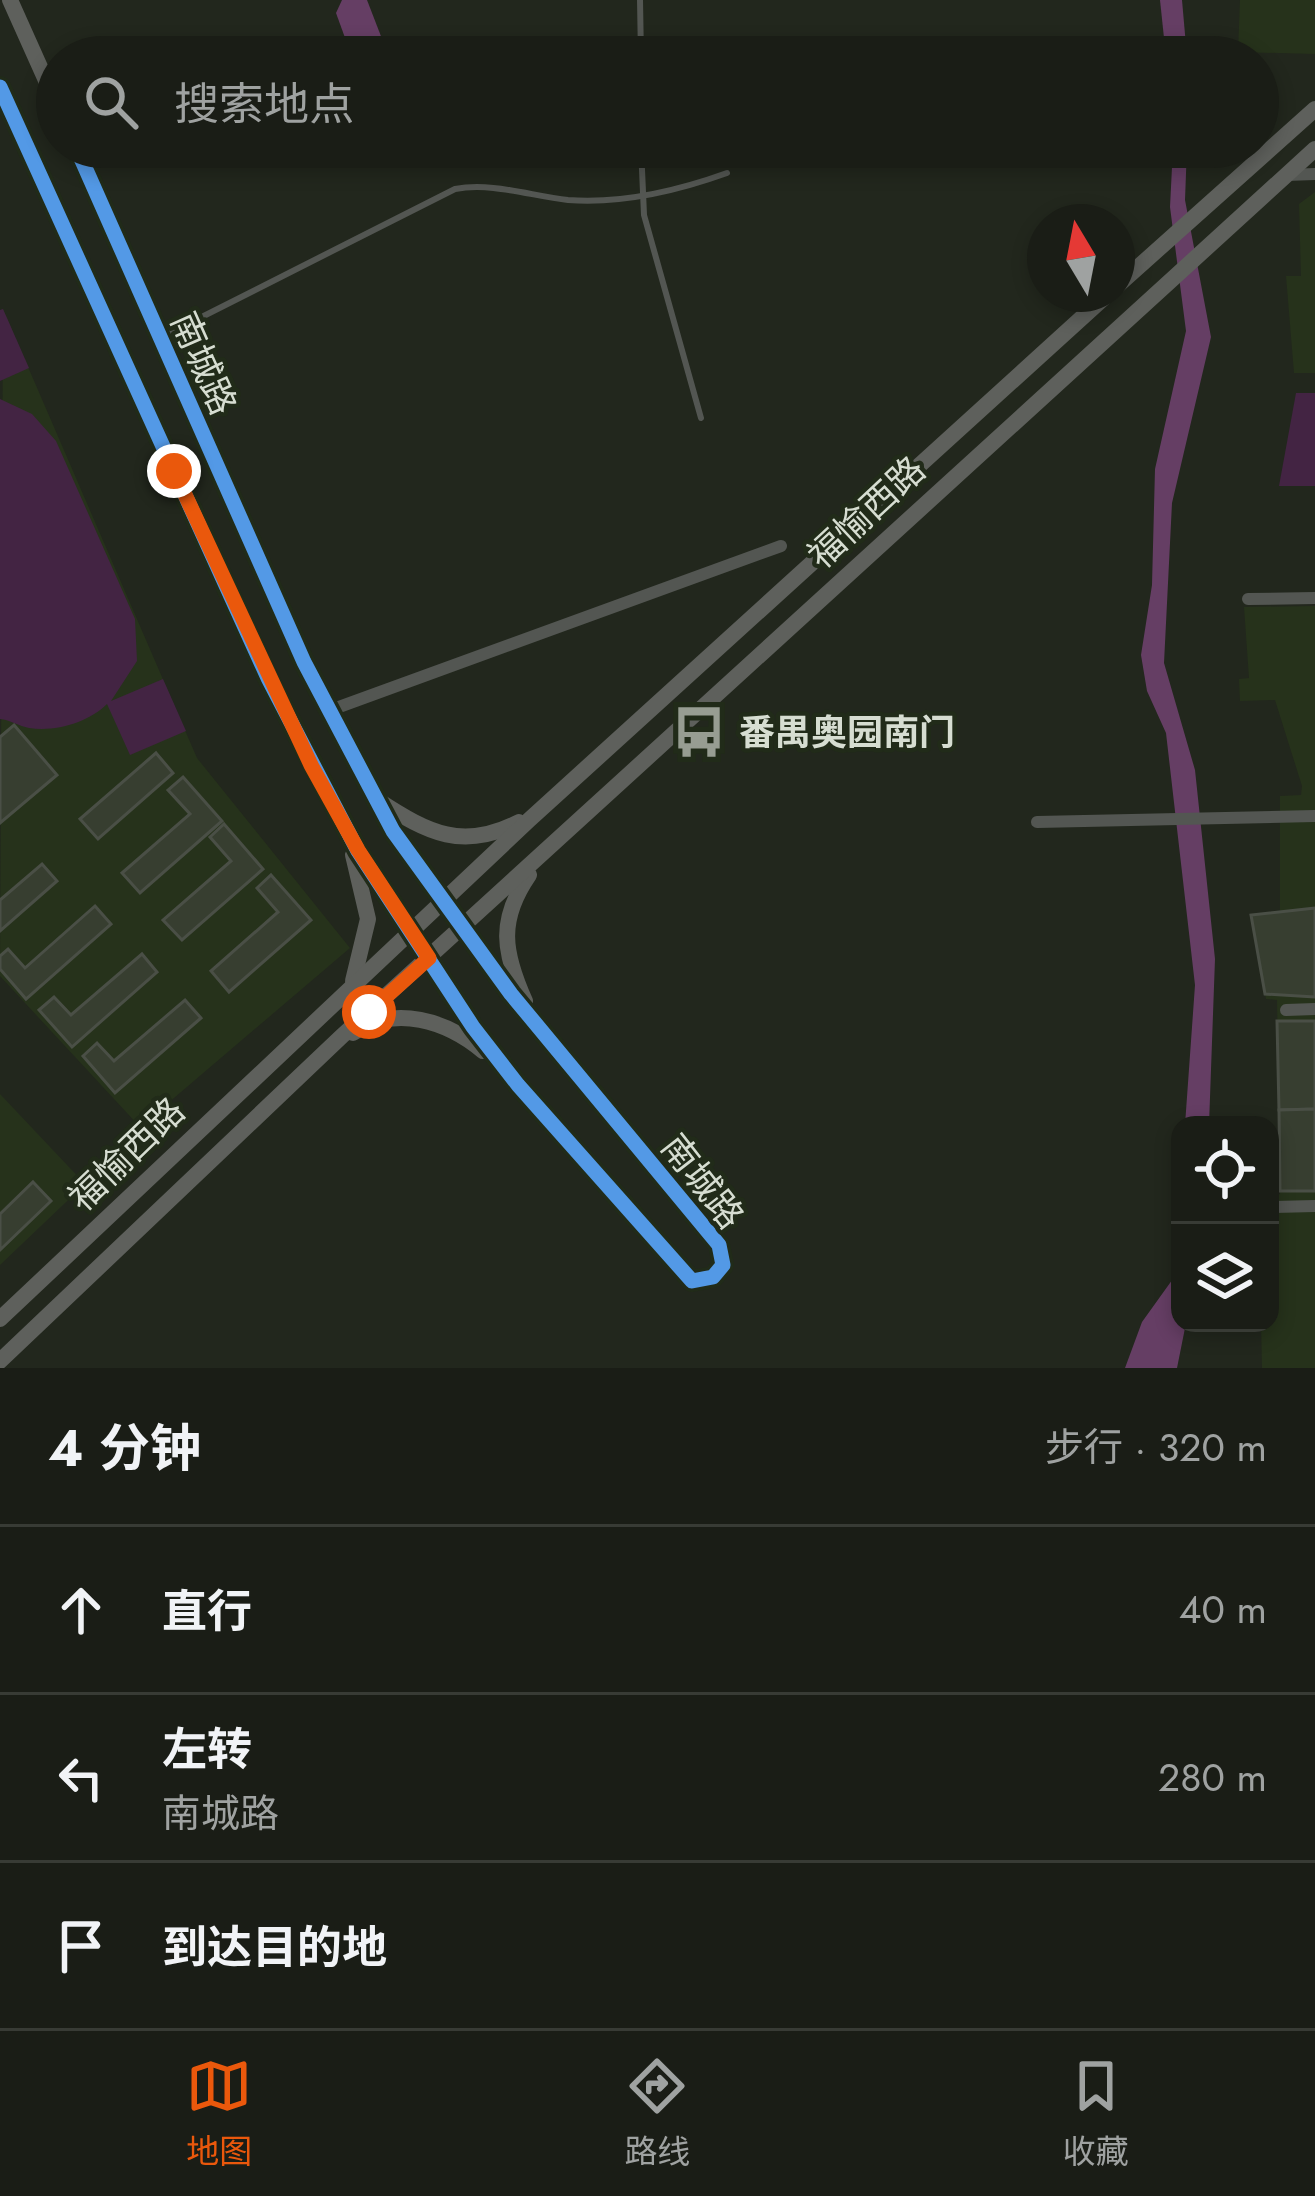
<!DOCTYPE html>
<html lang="zh">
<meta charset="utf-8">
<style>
body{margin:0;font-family:Jost,"Noto Sans SC",sans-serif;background:#272a23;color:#f1f3f6}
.controls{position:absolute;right:36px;bottom:36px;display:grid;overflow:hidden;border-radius:24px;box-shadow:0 6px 18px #0003}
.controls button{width:108px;height:108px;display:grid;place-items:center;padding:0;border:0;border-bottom:3px solid #383b35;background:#1a1d16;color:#f1f3f6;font:60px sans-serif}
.compass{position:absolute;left:1027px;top:204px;width:108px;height:108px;border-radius:50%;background:#1a1d16;box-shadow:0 6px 18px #0003;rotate:350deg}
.stop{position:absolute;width:36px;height:36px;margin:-27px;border:9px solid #ea580c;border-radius:50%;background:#fff}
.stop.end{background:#ea580c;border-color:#fff;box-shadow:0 3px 12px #0008}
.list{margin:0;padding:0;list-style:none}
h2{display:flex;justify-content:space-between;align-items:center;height:156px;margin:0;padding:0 48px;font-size:51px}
h2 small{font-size:39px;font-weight:400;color:#9fa2a1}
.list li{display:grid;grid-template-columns:78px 1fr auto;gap:36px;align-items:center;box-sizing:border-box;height:168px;padding:0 48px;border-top:3px solid #383b35}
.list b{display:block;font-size:45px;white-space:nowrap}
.list p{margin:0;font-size:39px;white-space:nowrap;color:#9fa2a1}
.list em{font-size:39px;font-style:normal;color:#9fa2a1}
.icon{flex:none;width:66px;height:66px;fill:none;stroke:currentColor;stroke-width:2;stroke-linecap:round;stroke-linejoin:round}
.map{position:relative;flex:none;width:1315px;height:1368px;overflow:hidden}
.search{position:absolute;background:#1a1d16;box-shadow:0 6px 18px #0003;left:36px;right:36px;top:36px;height:132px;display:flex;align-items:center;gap:30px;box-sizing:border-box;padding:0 42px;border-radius:66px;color:#9fa2a1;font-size:45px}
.sheet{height:660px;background:#1a1d16}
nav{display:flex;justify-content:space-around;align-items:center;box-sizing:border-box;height:168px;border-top:3px solid #383b35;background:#1a1d16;font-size:33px;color:#9fa2a1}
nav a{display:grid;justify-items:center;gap:6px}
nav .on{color:#ea580c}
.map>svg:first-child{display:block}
</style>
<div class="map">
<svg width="1315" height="1368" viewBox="0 0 1315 1368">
<rect width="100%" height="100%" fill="#22271d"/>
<!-- built -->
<g fill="#26321b">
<path d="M1240,0H1315V54L1238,52Z"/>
<path d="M1315,192V373H1294L1286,276H1301L1299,204Z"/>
<path d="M3,309L197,758L350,948L140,1127L0,976Z"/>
<path d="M1315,606V1368H1262L1261,1323H1270V1195L1280,1194L1277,1000L1266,999L1251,915L1280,911V796L1301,795L1302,786L1275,700L1240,701L1239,679L1249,678L1244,607Z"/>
<path d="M0,1094L85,1184L0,1265Z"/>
</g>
<!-- green -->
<g fill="#432443">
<path d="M3,309L29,368L0,381V310Z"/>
<path d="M1296,393H1315V486H1279Z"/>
<path d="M0,399L32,414L56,441L135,619L137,661L111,701L163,679L186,731L130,755L107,704C89,722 57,732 29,728C19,726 10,720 0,719Z"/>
</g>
<!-- water -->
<g fill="#653e64">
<path d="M342,0H367L389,57H352L336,13Z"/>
<path d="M1160,0H1182L1187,57H1166Z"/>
<path d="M1173,147H1187L1185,200L1211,337L1172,503L1164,663L1195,770L1215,959L1209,1125H1185L1195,985L1166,733L1147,691L1141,655L1152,585L1155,469L1186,331L1170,207Z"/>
<path d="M1180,1184V1323H1186L1177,1368H1125L1142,1322L1175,1276Z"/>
</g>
<!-- building -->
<g fill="#373e30" stroke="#4a4f46" stroke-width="3">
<path d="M14,725L57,775L0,823V737Z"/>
<path d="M156,753L173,773L98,839L80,819Z"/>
<path d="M183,777L222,821L140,893L122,873L190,814L168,790Z"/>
<path d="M224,824L263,869L182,940L163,920L231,861L210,837Z"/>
<path d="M42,864L57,881L0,931V900Z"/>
<path d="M271,875L311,920L229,992L211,971L278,912L257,888Z"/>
<path d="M95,906L111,924L26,999L0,969V956L8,949L25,968Z"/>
<path d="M1315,908V997L1265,994L1251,915Z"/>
<path d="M142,954L157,972L72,1047L39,1010L54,997L71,1015Z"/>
<path d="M185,1000L201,1018L115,1093L83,1056L97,1043L114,1061Z"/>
<path d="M1277,1021H1315V1109L1279,1110Z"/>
<path d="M1315,1109V1191H1280L1279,1110Z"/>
<path d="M33,1182L51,1201L0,1250V1214Z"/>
</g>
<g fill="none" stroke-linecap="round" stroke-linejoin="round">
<!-- lane -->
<g stroke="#535652" stroke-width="6">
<path d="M640,0L641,57"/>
<path d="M641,147L644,215L701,418"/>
<path d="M164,336L455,189C492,182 531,196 568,200C622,204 677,191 727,173"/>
</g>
<!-- street -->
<g stroke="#535652" stroke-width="12">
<path d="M1287,175L1315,174"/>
<path d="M1248,599L1315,598"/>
<path d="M328,711L781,546"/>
<path d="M1037,822L1315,816"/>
<path d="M1286,1010L1315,1009"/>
<path d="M1274,1207L1315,1206"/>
</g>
<!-- secondary -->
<g stroke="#5e605c" stroke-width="16">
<path d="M10,0L57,105"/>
<path d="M0,87L268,678L358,851L473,1027L518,1085L692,1281L713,1277L723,1265L719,1245L511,994L393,831L304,662L76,147"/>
<path d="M1117,286L1315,109"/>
<path d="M379,801C428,833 463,851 519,822"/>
<path d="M353,981L368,919L353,855"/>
<path d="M525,1001C503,952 498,920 529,875"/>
<path d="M353,1033C395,1004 447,1021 483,1051"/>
<path d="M0,1319L529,820L1108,294"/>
<path d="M0,1361L342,1036L1315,149"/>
</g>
<!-- cycleway casing -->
<g stroke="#212b19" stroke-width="22">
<path id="cycleway" d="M0,87L268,678L358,851L473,1027L518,1085L692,1281L713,1277L723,1265L719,1245L511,994L393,831L304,662L76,147"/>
</g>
<!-- cycleway -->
<use href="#cycleway" stroke="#5399e6" stroke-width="15"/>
</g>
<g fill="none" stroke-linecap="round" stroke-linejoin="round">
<!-- route -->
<path stroke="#ea580c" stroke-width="15" d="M174,471L311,765L358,850L429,958L369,1012"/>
</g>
<!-- icons -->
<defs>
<g id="bus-bare" transform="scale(4.14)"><path d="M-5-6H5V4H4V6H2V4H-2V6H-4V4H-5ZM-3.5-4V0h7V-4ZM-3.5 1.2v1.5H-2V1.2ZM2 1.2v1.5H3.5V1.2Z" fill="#979d92" stroke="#212b19" stroke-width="2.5" paint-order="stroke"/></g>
</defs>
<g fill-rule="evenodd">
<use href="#bus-bare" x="699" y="732"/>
</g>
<g text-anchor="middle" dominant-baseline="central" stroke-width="9" stroke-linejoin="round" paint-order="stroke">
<!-- street labels -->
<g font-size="36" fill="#d6ddd1" stroke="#212b19">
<text transform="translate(204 363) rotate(66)">南城路</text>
<text transform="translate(866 512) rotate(-43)">福愉西路</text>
<text transform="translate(126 1154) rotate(-44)">福愉西路</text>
<text transform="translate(703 1181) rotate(52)">南城路</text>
</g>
<!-- poi labels -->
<g font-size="36" font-weight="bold" fill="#d6ddd1" stroke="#212b19" text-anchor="start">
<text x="739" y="732">番禺奥园南门</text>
</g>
</g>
</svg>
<div class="controls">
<button><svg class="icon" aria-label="locate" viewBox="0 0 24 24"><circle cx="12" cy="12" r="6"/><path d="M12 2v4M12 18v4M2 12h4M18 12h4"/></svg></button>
<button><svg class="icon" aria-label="layers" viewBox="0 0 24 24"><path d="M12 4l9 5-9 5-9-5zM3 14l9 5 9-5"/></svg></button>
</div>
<svg class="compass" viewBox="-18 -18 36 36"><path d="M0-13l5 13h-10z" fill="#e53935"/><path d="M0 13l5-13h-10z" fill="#9fa2a1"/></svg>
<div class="stop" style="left:369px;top:1012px"></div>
<div class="stop end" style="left:174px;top:471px"></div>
<div class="search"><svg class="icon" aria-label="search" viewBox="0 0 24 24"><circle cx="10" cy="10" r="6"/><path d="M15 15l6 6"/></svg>搜索地点</div>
</div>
<section class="sheet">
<h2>4 分钟<small>步行 · 320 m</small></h2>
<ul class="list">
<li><svg class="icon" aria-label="ahead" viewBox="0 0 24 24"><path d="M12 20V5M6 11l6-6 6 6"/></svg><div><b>直行</b></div><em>40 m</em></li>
<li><svg class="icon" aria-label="left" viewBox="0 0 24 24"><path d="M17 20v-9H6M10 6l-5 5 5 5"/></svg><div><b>左转</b><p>南城路</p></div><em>280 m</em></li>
<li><svg class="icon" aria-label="arrive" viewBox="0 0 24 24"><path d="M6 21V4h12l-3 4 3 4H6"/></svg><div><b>到达目的地</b></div></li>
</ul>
</section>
<nav>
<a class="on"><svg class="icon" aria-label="map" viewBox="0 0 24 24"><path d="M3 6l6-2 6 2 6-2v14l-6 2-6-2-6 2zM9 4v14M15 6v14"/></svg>地图</a>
<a><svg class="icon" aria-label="directions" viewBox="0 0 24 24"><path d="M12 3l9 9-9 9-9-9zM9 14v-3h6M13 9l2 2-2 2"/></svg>路线</a>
<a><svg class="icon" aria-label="saved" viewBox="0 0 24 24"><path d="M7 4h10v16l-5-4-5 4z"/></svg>收藏</a>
</nav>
